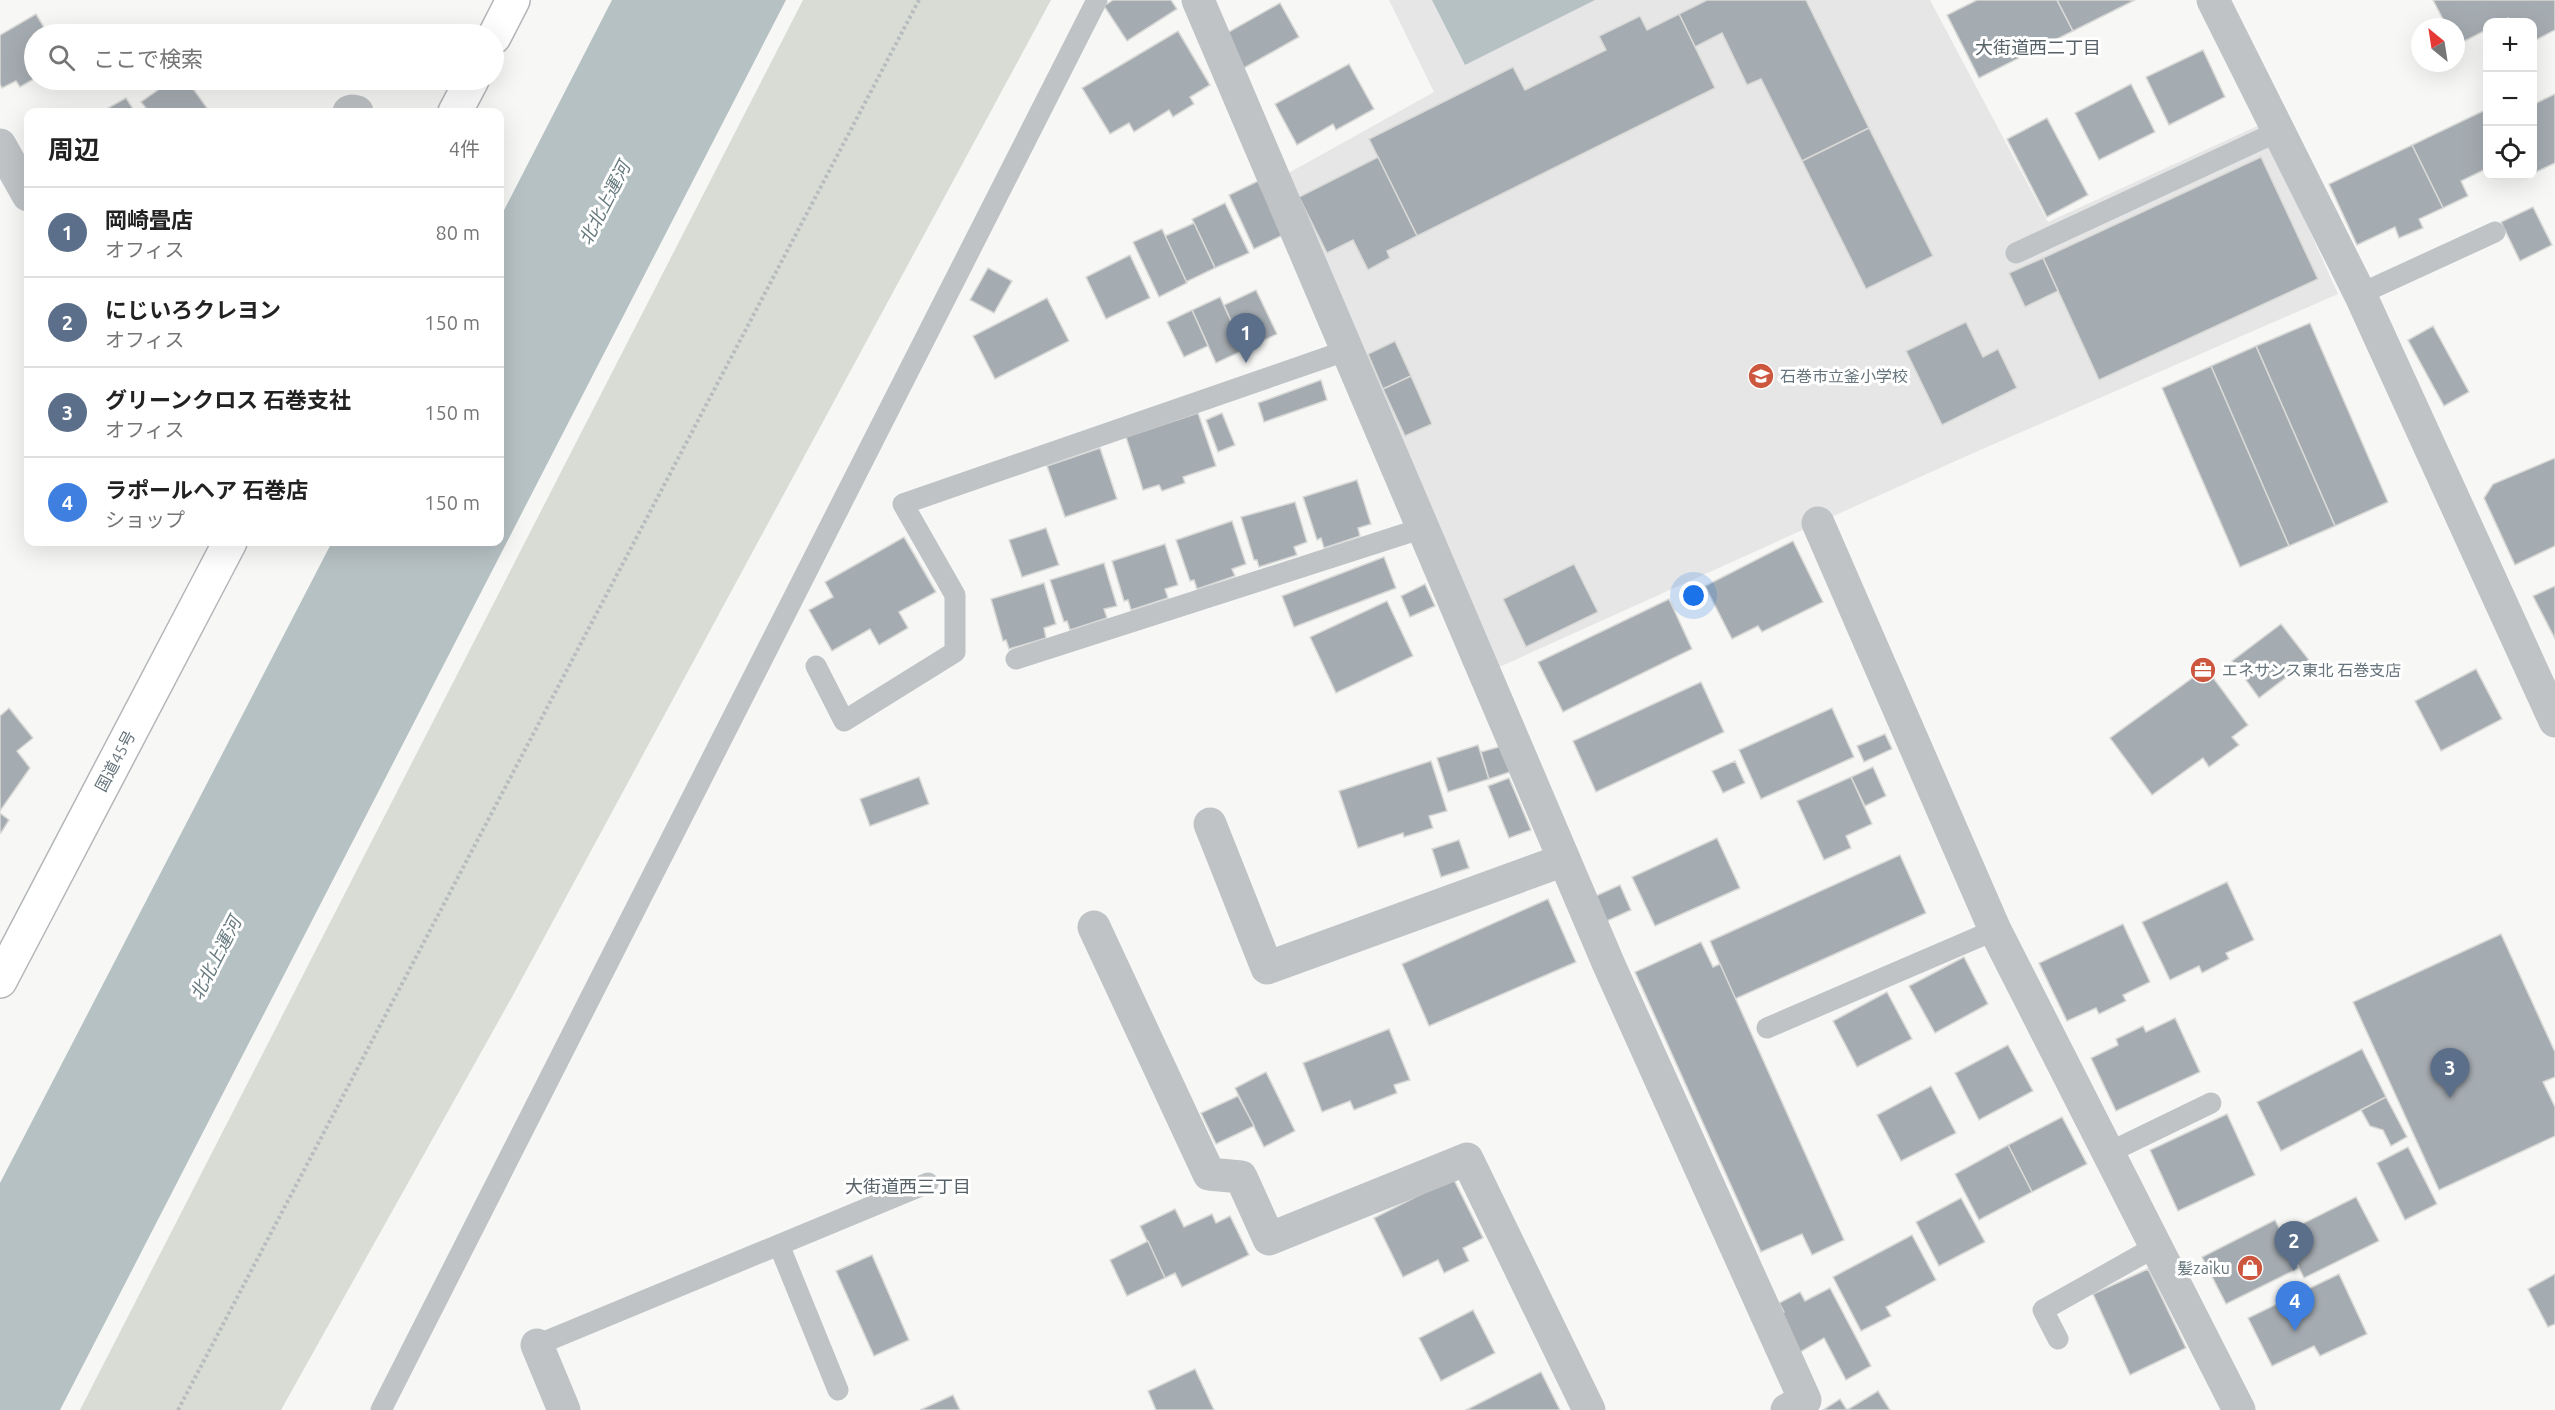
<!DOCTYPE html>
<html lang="ja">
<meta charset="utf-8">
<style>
body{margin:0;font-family:Ubuntu,"Noto Sans JP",sans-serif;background:#f6f6f6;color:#222}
.controls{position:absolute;right:18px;top:18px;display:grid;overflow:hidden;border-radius:12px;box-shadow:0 6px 24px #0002}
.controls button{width:54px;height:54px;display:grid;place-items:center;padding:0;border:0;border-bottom:2px solid #e0e0e0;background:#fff;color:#222;font:30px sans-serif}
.compass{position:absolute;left:2411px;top:18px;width:54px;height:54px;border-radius:50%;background:#fff;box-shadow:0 6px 24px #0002;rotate:330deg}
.you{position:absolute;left:1694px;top:596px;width:21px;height:21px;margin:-15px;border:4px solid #fff;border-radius:50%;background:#1a73e8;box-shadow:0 0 0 9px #1a73e833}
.badge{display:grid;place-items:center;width:39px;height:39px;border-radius:50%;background:#ea580c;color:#fff;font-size:20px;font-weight:700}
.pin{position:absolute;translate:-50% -50px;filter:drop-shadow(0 2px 3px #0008)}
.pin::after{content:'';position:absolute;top:32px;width:21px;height:18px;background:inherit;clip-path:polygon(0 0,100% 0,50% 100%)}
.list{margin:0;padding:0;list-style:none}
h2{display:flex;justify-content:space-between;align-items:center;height:78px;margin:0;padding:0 24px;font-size:26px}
h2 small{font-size:20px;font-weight:400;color:#767676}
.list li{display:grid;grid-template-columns:39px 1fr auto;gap:18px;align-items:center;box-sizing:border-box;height:90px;padding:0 24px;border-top:2px solid #e0e0e0}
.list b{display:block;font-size:22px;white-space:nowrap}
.list p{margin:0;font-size:20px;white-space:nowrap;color:#767676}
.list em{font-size:20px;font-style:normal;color:#767676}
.icon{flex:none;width:33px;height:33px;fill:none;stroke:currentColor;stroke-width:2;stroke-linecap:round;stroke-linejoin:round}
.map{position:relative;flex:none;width:2555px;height:1410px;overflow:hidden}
.search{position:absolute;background:#fff;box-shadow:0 6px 24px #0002;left:24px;top:24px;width:480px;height:66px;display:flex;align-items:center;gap:15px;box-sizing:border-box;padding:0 21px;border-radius:33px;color:#767676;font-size:22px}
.panel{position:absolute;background:#fff;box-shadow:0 6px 24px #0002;left:24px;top:108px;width:480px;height:438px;border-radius:12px}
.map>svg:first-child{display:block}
</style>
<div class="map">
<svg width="2555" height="1410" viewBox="0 0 2555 1410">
<rect width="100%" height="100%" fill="#f7f7f5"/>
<!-- built -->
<path fill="#e5e6e5" d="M1389,0H1930L2048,222L2262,124L2338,294L1962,458L1497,668L1285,175L1434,92Z"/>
<!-- green -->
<path fill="#d8dcd5" d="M803,0H1051L512,997L281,1410H80Z"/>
<!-- water -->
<g fill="#b6c1c4">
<path d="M612,0H786L60,1410H0V1183L332,542H500V218Z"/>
<path d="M1432,0H1595L1465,65Z"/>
</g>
<!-- building -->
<g fill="#a5acb1" stroke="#d9d9d7" stroke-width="1.5">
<path d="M1113,0H1171L1177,9L1127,41L1104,6Z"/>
<path d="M1707,0H1806L1869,128L1802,161L1761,79L1747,85L1722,33L1695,47L1679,14Z"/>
<path d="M1977,0H2057L2073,31L1979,78L1947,15Z"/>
<path d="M2057,0H2135L2073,31Z"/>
<path d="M2433,0H2555V30L2532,42V22H2511L2508,18L2499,22H2488V29L2457,45L2456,27H2447Z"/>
<path d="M1280,3L1299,37L1244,68L1225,34Z"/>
<path d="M36,14L48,34H34V79L20,87L16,81L2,88L0,84V35Z"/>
<path d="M1679,14L1715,88L1417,236L1369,139L1513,67L1525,90L1606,50L1599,36L1640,16L1647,30Z"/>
<path d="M1178,31L1210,85L1190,97L1194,104L1173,117L1169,110L1134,132L1129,123L1110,134L1082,88Z"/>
<path d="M2203,50L2225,97L2169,125L2146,77Z"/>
<path d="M1349,64L1374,109L1336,130L1333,124L1297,145L1275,104Z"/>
<path d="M172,80H187L209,111L149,112L141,102Z"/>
<path d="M2131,84L2155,132L2099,160L2075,113Z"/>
<path d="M2555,94V163L2532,174V105Z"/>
<path d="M126,98L135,112H101Z"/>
<path d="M2483,111L2488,120V168L2461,181L2468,196L2443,208L2412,145Z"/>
<path d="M2047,118L2088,195L2047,217L2007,139Z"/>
<path d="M1869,128L1933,256L1866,289L1802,161Z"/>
<path d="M2412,145L2443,208L2419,219L2423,228L2399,238L2395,227L2357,245L2329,184Z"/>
<path d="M1378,157L1417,236L1387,251L1390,258L1368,270L1353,240L1327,253L1299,197Z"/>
<path d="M2261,157L2318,279L2099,380L2043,258Z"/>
<path d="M1258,181L1283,235L1254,249L1229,195Z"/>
<path d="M1225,203L1249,253L1215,268L1192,219Z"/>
<path d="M2533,207L2552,245L2520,261L2501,222Z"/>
<path d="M1194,223L1215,268L1186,282L1165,236Z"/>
<path d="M1162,229L1187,283L1159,297L1133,242Z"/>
<path d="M1130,255L1150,298L1106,319L1086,277Z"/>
<path d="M2043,258L2058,291L2025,307L2009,273Z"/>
<path d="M988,268L1012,281L994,313L970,300Z"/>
<path d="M1256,290L1277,334L1244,350L1224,305Z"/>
<path d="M1220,297L1244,350L1216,363L1192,310Z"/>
<path d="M1047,298L1069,341L995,379L973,336Z"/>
<path d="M1192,310L1208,346L1184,357L1167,322Z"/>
<path d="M1966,322L1983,357L1998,349L2017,388L1942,425L1906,351Z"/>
<path d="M2310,323L2388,502L2335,526L2256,346Z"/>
<path d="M2433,326L2469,392L2444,406L2408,340Z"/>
<path d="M1395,341L1411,376L1383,389L1368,354Z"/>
<path d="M2256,346L2335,526L2289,546L2211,366Z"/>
<path d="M2211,366L2289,546L2240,567L2162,388Z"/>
<path d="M1411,376L1432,424L1405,436L1383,389Z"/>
<path d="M1321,380L1327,400L1264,422L1258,403Z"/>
<path d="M1198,413L1216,466L1183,477L1185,483L1162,491L1159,485L1143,490L1126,437Z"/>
<path d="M1222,413L1235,445L1218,452L1206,420Z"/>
<path d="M1100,448L1117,499L1065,517L1047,466Z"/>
<path d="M2555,458V546L2515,565L2484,498L2493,484Z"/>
<path d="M1357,480L1371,524L1358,528L1360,536L1324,548L1321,538L1317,540L1303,497Z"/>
<path d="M1295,502L1307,542L1294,547L1297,555L1259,567L1257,560H1254L1241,517Z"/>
<path d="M1232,521L1246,564L1232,569L1235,576L1197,589L1194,580L1190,581L1176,540Z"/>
<path d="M1046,528L1059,565L1022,577L1009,540Z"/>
<path d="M904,537L936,592L899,612L908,628L879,645L870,629L832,651L809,610L833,597L825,582Z"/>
<path d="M1793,541L1823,602L1762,632L1758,626L1732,639L1705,586Z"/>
<path d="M1165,544L1178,585L1165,589L1168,598L1131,610L1128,600L1124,601L1112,561Z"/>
<path d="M1384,557L1396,588L1294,627L1282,596Z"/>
<path d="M1104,563L1117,606L1104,609L1107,618L1070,630L1067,621L1064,622L1050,580Z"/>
<path d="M1574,564L1598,612L1526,647L1503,599Z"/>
<path d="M1044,583L1056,624L1044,628L1046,638L1009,649L1006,640L1003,641L991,599Z"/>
<path d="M1425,584L1435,606L1410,617L1401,596Z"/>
<path d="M2555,586V639L2533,596Z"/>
<path d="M1669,599L1692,649L1563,712L1538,662Z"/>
<path d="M1387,601L1413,656L1336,693L1310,637Z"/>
<path d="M2281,624L2309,660L2259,698L2232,661Z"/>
<path d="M2206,668L2248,725L2232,737L2239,745L2209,767L2203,758L2152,795L2110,738Z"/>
<path d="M2476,669L2502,719L2441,751L2415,701Z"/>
<path d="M1701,682L1724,732L1596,792L1573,741Z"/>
<path d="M9,708L33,738L17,751L30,768L0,811V716Z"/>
<path d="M1832,708L1854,757L1761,799L1739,750Z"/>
<path d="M1885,734L1892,749L1864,762L1857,746Z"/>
<path d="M1478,745L1489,779L1448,792L1437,758Z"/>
<path d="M1502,746L1510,772L1489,779L1481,752Z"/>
<path d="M1431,761L1447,811L1429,816L1433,828L1404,837L1403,833L1358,848L1339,791Z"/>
<path d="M1735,761L1745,783L1723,793L1712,771Z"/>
<path d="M1873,767L1886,796L1865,806L1851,777Z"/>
<path d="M919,777L929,804L870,826L860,799Z"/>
<path d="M1851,777L1872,824L1846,836L1851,848L1824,860L1797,801Z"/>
<path d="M1509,778L1531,830L1509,838L1488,786Z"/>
<path d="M0,813L9,820L1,833L0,832Z"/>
<path d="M1717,838L1740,888L1655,926L1632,877Z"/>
<path d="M1459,840L1469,868L1441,877L1432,849Z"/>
<path d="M1900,855L1926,913L1735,999L1710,941Z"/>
<path d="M2227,882L2254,940L2226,953L2229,959L2202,973L2199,966L2170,980L2142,922Z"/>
<path d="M1620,885L1631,910L1600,924L1589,899Z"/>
<path d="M1548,899L1576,962L1429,1026L1402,964Z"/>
<path d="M2123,924L2150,982L2123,995L2126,1001L2099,1014L2096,1008L2067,1021L2039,963Z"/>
<path d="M2501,934L2555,1052V1077L2543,1082L2555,1107V1136L2439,1190L2353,1002Z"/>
<path d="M1701,942L1713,967L1720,964L1844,1240L1812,1255L1802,1234L1761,1252L1635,972Z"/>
<path d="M1964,957L1988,1004L1935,1033L1909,986Z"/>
<path d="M1887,992L1912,1039L1857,1067L1833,1021Z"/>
<path d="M2175,1018L2200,1072L2116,1111L2091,1058L2118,1045L2116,1039L2143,1026L2146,1032Z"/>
<path d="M1389,1029L1410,1080L1394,1085L1397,1093L1354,1110L1350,1101L1322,1112L1303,1063Z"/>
<path d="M2008,1045L2033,1091L1979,1120L1955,1073Z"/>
<path d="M2362,1049L2386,1097L2281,1151L2257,1102Z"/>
<path d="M1266,1072L1295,1131L1264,1147L1235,1088Z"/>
<path d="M1931,1086L1956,1133L1901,1161L1877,1115Z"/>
<path d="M1238,1096L1254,1126L1216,1144L1201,1113Z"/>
<path d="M2386,1097L2407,1137L2391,1146L2383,1130L2370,1126L2361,1110Z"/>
<path d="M2227,1114L2255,1175L2178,1211L2150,1150Z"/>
<path d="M2062,1117L2087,1164L2032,1192L2008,1145Z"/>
<path d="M2008,1145L2032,1192L1979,1220L1955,1174Z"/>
<path d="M2408,1147L2437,1204L2405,1220L2377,1163Z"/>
<path d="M1453,1178L1483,1238L1463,1248L1469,1261L1444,1273L1438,1260L1403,1277L1374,1218Z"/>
<path d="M2356,1197L2379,1241L2304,1278L2282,1234Z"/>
<path d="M1961,1198L1985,1242L1939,1266L1916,1222Z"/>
<path d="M1175,1209L1184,1227L1212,1214L1216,1223L1230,1216L1249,1255L1182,1287L1175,1273L1165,1278L1140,1226Z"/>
<path d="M2275,1220L2299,1268L2226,1304L2202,1257Z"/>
<path d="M1912,1235L1936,1280L1886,1307L1891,1316L1861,1331L1833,1277Z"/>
<path d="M1148,1241L1165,1278L1127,1296L1110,1260Z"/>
<path d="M872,1255L909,1340L874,1356L836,1271Z"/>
<path d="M2148,1269L2186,1348L2130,1375L2093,1294Z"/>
<path d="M2339,1274L2367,1334L2320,1356L2314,1346L2272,1366L2248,1318Z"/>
<path d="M2555,1274V1324L2548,1327L2528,1289Z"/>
<path d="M1830,1288L1871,1366L1846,1380L1824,1338L1797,1354L1777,1316L1784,1312L1779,1303L1800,1292L1805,1301Z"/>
<path d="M1473,1310L1495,1353L1441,1381L1419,1338Z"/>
<path d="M1195,1369L1214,1410H1156L1148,1391Z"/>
<path d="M1541,1372L1560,1410H1466Z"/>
<path d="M1878,1391L1890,1410H1823L1840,1399L1847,1410Z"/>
<path d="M953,1395L960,1410H920Z"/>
</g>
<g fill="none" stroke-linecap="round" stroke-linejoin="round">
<!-- trunk casing -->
<g stroke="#b3b6b9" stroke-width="36">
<g id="trunk">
<path d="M494,37L513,0"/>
<path d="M455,112L472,80"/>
<path d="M0,981L230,542"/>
</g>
</g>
<!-- path -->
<path stroke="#b9bcbe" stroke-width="4" stroke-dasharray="3 3" stroke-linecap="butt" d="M178,1410L919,0"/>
<!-- service -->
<g stroke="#bfc3c6" stroke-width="21">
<path d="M2016,253L2279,131"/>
<path d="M2360,294L2495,232"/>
<path d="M1016,659L1423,528"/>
<path d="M816,666L844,721L955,652V595L903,504L1348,350"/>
<path d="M1767,1028L1995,930"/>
<path d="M2108,1153L2211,1103"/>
<path d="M779,1245L838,1390"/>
<path d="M2058,1339L2043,1310L2155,1247"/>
<path d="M537,1345L928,1183"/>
<path d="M381,1410L1097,0"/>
</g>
<!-- minor -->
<g stroke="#bfc3c6" stroke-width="33">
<path d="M1198,0L1609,965L1805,1400L1787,1410"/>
<path d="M2213,0L2360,294L2555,721"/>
<path d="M349,112L352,111L357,112"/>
<path d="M0,145L28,195"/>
<path d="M1818,523L1995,930L2239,1410"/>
<path d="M1210,824L1267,968L1564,860"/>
<path d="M1094,927L1209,1174L1241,1177L1269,1239L1467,1159L1589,1410"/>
</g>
<!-- tertiary -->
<path stroke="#bfc3c6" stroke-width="33" d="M537,1345L564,1410"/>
<!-- trunk -->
<use href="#trunk" stroke="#fff" stroke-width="33"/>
</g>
<!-- icons -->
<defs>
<g id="school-disc" transform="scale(1.35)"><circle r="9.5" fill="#cd563f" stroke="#fff"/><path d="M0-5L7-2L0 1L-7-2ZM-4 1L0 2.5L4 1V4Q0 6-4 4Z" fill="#fff"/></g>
<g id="office-disc" transform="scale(1.35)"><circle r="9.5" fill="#cd563f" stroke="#fff"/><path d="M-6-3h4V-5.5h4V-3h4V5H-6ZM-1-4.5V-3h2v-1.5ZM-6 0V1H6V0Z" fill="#fff"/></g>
<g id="shop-disc" transform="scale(1.35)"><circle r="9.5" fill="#cd563f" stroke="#fff"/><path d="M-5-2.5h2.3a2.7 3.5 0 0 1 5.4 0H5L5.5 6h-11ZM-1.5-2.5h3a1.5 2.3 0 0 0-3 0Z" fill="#fff"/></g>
</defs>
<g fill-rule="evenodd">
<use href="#school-disc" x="1761" y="376"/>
<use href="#office-disc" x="2203" y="670"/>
<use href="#shop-disc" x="2250" y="1268"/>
</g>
<g text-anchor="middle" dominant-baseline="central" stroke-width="6" stroke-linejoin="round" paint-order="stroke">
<!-- poi labels -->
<g font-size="16" fill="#66747c" stroke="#fff" text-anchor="start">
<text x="1780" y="376">石巻市立釜小学校</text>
<text x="2222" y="670">エネサンス東北 石巻支店</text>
<text x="2230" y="1268" text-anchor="end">髪zaiku</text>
</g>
<!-- street labels -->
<g font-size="16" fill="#66747c" stroke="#fff">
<text transform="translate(115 761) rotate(-62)">国道45号</text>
</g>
<!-- neighbourhood labels -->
<g font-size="18" fill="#576268" stroke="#fff">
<text x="2038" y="47">大街道西二丁目</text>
<text x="908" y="1186">大街道西三丁目</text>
</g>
<!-- water labels -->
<g font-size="18" font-style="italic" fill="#66797e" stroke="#fff">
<text transform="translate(604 203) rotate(-63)">北北上運河</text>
<text transform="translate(215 958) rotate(-63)">北北上運河</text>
</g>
</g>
</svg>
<div class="controls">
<button>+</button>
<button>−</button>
<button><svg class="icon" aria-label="locate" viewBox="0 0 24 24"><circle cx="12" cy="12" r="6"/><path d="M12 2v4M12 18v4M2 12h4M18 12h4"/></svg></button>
</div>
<svg class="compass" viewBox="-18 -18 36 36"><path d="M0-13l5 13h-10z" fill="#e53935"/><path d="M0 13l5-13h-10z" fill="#767676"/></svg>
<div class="you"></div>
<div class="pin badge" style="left:1246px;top:363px;background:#5c6f8a">1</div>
<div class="pin badge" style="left:2294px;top:1271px;background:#5c6f8a">2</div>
<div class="pin badge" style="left:2450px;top:1098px;background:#5c6f8a">3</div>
<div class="pin badge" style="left:2295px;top:1331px;background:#3f7fe0">4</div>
<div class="search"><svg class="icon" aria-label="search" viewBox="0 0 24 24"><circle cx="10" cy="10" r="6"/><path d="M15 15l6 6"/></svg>ここで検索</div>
<section class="panel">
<h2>周辺<small>4件</small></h2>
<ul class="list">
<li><span class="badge" style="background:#5c6f8a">1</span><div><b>岡崎畳店</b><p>オフィス</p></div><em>80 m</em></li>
<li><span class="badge" style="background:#5c6f8a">2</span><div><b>にじいろクレヨン</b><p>オフィス</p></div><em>150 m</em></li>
<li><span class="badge" style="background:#5c6f8a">3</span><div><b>グリーンクロス 石巻支社</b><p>オフィス</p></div><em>150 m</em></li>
<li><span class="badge" style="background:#3f7fe0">4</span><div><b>ラポールヘア 石巻店</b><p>ショップ</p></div><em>150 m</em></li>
</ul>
</section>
</div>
